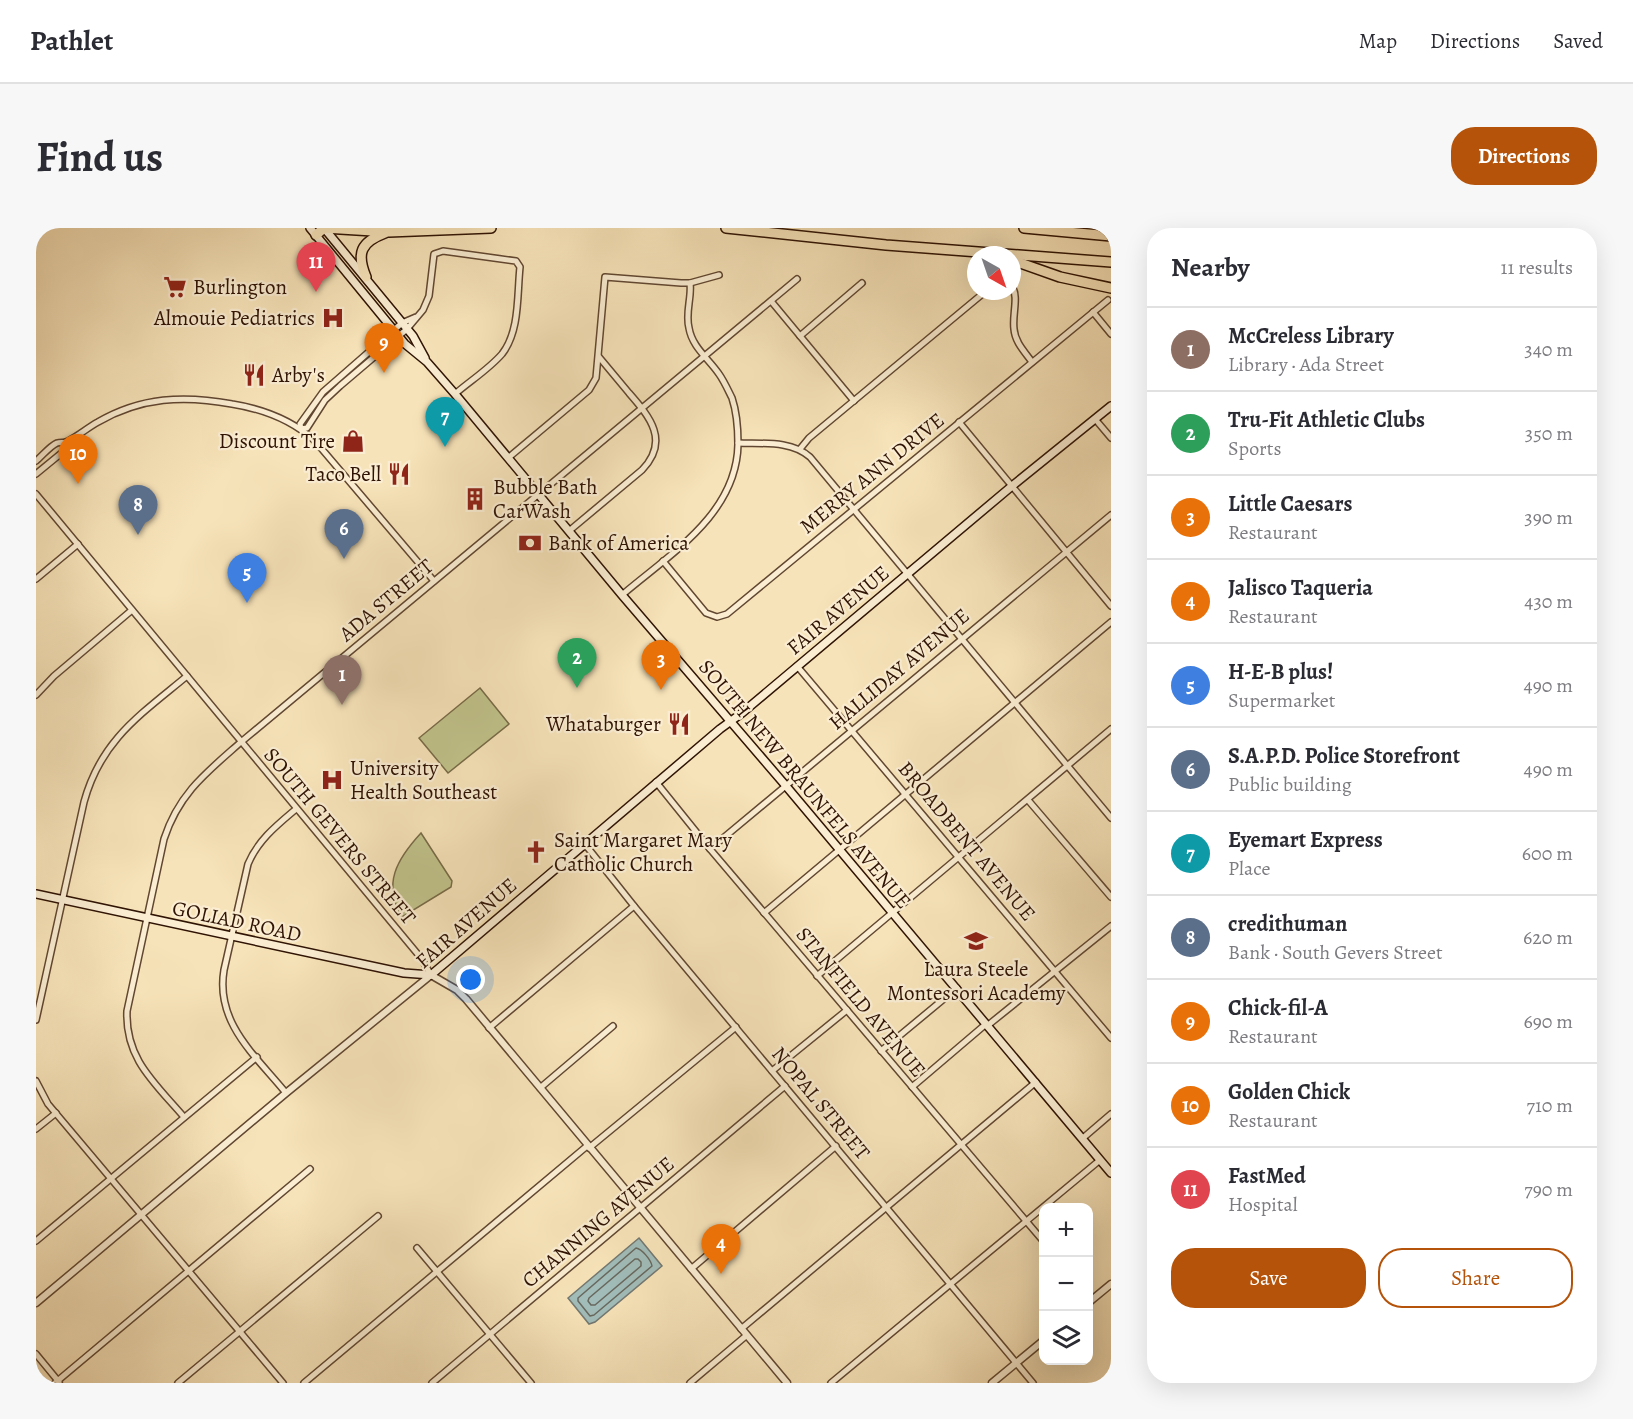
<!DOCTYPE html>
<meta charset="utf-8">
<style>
body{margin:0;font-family:Alegreya,serif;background:#f7f7f7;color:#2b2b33}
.controls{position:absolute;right:18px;bottom:18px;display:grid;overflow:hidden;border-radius:12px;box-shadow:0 6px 24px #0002}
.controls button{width:54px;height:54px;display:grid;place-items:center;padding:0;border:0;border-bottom:2px solid #e1e1e2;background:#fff;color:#2b2b33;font:30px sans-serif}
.compass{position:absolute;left:931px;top:18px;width:54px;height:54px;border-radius:50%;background:#fff;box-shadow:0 6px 24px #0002;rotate:140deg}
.you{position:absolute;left:435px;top:752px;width:21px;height:21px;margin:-15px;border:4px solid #fff;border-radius:50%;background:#1a73e8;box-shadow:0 0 0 9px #1a73e833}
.badge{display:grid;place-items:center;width:39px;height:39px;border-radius:50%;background:#b45309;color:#fff;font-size:20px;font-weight:700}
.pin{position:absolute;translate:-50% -50px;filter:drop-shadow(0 2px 3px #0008)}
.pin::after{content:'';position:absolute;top:32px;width:21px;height:18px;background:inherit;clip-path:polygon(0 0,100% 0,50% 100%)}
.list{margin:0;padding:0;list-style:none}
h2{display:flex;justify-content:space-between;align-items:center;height:78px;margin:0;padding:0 24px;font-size:26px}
h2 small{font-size:20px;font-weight:400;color:#7c7c81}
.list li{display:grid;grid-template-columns:39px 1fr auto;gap:18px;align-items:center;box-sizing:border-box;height:84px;padding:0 24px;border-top:2px solid #e1e1e2}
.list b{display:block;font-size:22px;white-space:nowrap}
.list p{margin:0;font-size:20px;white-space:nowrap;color:#7c7c81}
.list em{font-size:20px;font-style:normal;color:#7c7c81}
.actions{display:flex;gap:12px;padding:18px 24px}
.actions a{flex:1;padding:14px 0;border:2px solid #b45309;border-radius:24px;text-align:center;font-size:21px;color:#b45309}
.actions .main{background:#b45309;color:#fff}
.icon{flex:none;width:33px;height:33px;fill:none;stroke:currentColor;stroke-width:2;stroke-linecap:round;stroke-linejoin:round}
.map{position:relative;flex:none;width:1075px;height:1155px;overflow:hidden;border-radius:24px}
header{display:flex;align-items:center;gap:36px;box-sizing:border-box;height:84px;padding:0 30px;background:#fff;border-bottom:2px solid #e1e1e2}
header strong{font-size:28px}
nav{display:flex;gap:33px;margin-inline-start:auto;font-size:21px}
.intro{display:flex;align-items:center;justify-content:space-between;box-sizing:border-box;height:144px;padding:0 36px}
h1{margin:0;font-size:42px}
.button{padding:15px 27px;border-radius:24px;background:#b45309;color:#fff;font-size:21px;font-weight:700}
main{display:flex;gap:36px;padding:0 36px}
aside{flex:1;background:#fff;border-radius:24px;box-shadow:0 6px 24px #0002}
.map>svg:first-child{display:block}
</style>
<header>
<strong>Pathlet</strong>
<nav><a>Map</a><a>Directions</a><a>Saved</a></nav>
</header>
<div class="intro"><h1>Find us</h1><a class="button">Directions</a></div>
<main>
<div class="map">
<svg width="1075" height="1155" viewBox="0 0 1075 1155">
<rect width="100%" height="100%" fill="#f7e3b9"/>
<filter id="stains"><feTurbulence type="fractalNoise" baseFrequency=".00333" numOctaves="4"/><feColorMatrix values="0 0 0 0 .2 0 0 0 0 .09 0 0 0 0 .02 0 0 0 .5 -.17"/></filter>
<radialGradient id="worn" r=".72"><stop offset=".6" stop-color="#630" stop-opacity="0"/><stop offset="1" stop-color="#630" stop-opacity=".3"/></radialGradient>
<!-- green -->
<g fill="#c1c38c" stroke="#786b48" stroke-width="1.5">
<path d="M444,460L473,496L412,545L383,510Z"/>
<path d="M385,605L416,653L415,659L366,689C346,656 361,631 385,605Z"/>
</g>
<!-- water -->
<path fill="#a1bcb9" stroke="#737871" stroke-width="1.5" d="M603,1010L626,1038L559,1094L553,1096L532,1070Z"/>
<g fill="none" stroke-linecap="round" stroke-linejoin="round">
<!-- shore -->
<g stroke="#68685e" stroke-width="1.5">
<path d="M600,1020C606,1021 615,1032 616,1038L558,1087L554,1088L542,1073V1070Z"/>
<path d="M599,1031H602L605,1034V1038L559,1077H555L552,1073L553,1070Z"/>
</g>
<!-- minor casing -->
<g stroke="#614731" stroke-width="8">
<g id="minor">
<path d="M976,58C983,69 976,87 978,101C979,114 988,123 996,134"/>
<path d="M735,73L818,173"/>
<path d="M1057,84L1075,106"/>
<path d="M380,89L366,95L287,164L264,196L265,201L271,200L289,172L304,158L371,101L387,82L393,68L398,26L407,23L480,33L484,39C481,67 484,103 466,126C453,141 434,153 419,166"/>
<path d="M764,108L826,55"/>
<path d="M1059,191L1075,210"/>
<path d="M923,194L1075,378"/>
<path d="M702,215C726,216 755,212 774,229L1075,590"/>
<path d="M764,221L773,210L950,63"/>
<path d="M472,230L553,162L560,150L569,49L645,55H654L683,47"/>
<path d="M0,233C6,228 14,218 21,215C24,214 28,215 30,214C41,209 51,200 62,194C105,169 148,167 196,176C227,181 256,192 279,213L398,353"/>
<path d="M0,246L28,223L30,214"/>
<path d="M0,266L385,730L395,747"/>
<path d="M533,303L606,242C634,213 614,189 593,165C583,153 573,141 563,129"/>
<path d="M627,333L670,385L681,389L691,386L1072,72"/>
<path d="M0,351L42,316"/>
<path d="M586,367C634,326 701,286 702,216C702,200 701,185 696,170C692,162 688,153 683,146C673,131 656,119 653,100C649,85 656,69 654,55"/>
<path d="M761,438L1075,810"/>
<path d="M0,467L18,448L96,382"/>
<path d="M620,554L674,621L1008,1014"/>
<path d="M992,572L1075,669"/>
<path d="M548,615L598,678L997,1155"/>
<path d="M674,621L1075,287"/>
<path d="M728,685L1075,394"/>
<path d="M781,748L1075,501"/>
<path d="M0,792L48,574C65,512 104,487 151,448"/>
<path d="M951,798L1075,698"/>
<path d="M453,800L598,678"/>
<path d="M845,823L921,760"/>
<path d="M736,843L811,782"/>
<path d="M0,853L12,876L247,1155"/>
<path d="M876,859L950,796"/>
<path d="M504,860L577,798"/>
<path d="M250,865C220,828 179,795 188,742L212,636C222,612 241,597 260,581"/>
<path d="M148,889C119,855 89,831 91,783L128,611C143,565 171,544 205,514L761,51"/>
<path d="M0,901L20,885"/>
<path d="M1047,910L1075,886"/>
<path d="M553,920L700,799"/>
<path d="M0,1013L221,829"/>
<path d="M381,1020L495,1155"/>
<path d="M655,1041L800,918"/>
<path d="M705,1101L1000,854"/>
<path d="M0,1126L23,1154"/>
<path d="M19,1155L274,941"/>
<path d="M142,1155L342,988"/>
<path d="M268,1155L551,918"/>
<path d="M396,1155L749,858"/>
<path d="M654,1155L711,1107"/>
<path d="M795,1155L1064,932"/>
</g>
</g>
<!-- tertiary casing -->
<g stroke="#614731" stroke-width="9">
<g id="tertiary">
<path d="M0,1075L250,865L395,747L421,762L430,771L751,1155"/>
<path d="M1052,1075L1075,1056"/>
<path d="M956,1155L1008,1112"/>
</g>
</g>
<!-- secondary casing -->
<g stroke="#2f1304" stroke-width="10">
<g id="secondary">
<path d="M274,0L369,116L391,134L419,166L586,367L750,558L1075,945"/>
<path d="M288,0L377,108L389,130"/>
<path d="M0,666L368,745L395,747L684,501L706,485L976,258L1075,178"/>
</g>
</g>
<!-- motorway casing -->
<g stroke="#2f1304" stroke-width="12">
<g id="motorway">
<path d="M690,0L850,17L1075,34"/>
<path d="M988,0L1075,8"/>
<path d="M280,7L288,0L353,4L455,0"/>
<path d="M976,32L1024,49L1075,60"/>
<path d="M330,49C320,25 325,14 349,5"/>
</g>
</g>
<!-- minor -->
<use href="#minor" stroke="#faedd2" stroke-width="5"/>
<!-- tertiary -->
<use href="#tertiary" stroke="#faedd2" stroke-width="6"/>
<!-- secondary -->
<use href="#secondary" stroke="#faedd2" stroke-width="7"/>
<!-- motorway -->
<use href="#motorway" stroke="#f7e3b9" stroke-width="9"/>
</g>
<!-- icons -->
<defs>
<g id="supermarket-bare" transform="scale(1.8)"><path d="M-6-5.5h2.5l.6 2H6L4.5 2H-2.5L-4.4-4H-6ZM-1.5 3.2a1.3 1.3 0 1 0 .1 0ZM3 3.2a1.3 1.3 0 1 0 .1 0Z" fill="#8f2418" stroke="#faedd2" stroke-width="2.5" paint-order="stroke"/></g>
<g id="hospital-bare" transform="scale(1.8)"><path d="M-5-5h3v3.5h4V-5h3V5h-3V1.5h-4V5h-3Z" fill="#8f2418" stroke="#faedd2" stroke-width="2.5" paint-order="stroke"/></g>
<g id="restaurant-bare" transform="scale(1.8)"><path d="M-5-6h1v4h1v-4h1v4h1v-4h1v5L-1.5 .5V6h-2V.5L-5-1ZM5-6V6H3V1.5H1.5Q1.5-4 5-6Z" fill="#8f2418" stroke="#faedd2" stroke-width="2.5" paint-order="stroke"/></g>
<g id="shop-bare" transform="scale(1.8)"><path d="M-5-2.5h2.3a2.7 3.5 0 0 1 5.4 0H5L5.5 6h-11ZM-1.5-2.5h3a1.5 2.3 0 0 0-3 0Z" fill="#8f2418" stroke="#faedd2" stroke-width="2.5" paint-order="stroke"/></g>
<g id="building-bare" transform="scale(1.8)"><path d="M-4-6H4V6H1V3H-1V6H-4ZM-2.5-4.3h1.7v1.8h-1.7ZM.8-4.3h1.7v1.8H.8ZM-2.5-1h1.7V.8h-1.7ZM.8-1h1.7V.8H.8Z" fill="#8f2418" stroke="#faedd2" stroke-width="2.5" paint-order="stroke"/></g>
<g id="bank-bare" transform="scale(1.8)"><path d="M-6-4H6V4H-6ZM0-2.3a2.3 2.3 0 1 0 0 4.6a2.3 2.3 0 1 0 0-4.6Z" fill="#8f2418" stroke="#faedd2" stroke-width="2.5" paint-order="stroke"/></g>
<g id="church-bare" transform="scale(1.8)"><path d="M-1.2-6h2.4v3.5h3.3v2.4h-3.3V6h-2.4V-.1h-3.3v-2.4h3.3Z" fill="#8f2418" stroke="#faedd2" stroke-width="2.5" paint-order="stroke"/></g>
<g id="school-bare" transform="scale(1.8)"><path d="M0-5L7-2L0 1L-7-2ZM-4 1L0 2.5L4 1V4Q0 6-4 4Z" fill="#8f2418" stroke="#faedd2" stroke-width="2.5" paint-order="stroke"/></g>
</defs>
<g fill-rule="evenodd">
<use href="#supermarket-bare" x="139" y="59"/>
<use href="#hospital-bare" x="297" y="90"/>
<use href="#restaurant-bare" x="218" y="147"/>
<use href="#shop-bare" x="317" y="213"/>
<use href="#restaurant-bare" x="363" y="246"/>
<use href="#building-bare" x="439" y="271"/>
<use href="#bank-bare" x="494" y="315"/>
<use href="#restaurant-bare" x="643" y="496"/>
<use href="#hospital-bare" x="296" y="552"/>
<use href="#church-bare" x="500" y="624"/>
<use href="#school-bare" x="940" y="713"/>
</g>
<g text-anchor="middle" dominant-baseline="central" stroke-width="4.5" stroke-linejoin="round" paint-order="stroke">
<!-- poi labels -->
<g font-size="21" fill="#2f1304" stroke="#faedd2" text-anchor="start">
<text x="157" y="59">Burlington</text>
<text x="279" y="90" text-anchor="end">Almouie Pediatrics</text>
<text x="236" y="147">Arby's</text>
<text x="299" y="213" text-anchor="end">Discount Tire</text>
<text x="345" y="246" text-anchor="end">Taco Bell</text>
<text x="457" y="259">Bubble Bath<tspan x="457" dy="24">CarWash</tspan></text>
<text x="512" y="315">Bank of America</text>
<text x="625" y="496" text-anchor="end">Whataburger</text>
<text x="314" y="540">University<tspan x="314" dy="24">Health Southeast</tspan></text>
<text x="518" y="612">Saint Margaret Mary<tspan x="518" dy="24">Catholic Church</tspan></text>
<text x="940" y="741" text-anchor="middle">Laura Steele<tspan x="940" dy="24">Montessori Academy</tspan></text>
</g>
<!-- street labels -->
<g font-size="21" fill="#2f1304" stroke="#faedd2">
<text transform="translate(836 245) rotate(-39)">MERRY ANN DRIVE</text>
<text transform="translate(350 372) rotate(-40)">ADA STREET</text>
<text transform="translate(802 382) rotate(-40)">FAIR AVENUE</text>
<text transform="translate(863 441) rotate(-40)">HALLIDAY AVENUE</text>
<text transform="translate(769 556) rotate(50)">SOUTH NEW BRAUNFELS AVENUE</text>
<text transform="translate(304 608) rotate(50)">SOUTH GEVERS STREET</text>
<text transform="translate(931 613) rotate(50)">BROADBENT AVENUE</text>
<text transform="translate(201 693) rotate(12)">GOLIAD ROAD</text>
<text transform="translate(430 695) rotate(-41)">FAIR AVENUE</text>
<text transform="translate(825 774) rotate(50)">STANFIELD AVENUE</text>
<text transform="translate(785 875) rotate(50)">NOPAL STREET</text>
<text transform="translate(562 994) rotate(-40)">CHANNING AVENUE</text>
</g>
</g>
<rect width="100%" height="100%" filter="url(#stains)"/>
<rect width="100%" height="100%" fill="url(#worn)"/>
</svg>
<div class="controls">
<button>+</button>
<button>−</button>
<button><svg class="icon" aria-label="layers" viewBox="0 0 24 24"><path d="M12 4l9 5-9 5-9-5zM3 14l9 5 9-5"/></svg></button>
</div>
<svg class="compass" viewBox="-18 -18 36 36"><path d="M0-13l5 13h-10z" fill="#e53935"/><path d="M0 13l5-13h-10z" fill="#7c7c81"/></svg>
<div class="you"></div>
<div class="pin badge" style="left:306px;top:477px;background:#8d6e63">1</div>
<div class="pin badge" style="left:541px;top:460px;background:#2e9e5b">2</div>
<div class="pin badge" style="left:625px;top:462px;background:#e8710a">3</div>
<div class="pin badge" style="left:685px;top:1046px;background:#e8710a">4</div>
<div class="pin badge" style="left:211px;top:375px;background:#3f7fe0">5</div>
<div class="pin badge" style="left:308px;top:331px;background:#5c6f8a">6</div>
<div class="pin badge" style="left:409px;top:219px;background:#0f9aa8">7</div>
<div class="pin badge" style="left:102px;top:307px;background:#5c6f8a">8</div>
<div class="pin badge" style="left:348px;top:145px;background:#e8710a">9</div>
<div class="pin badge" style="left:42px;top:256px;background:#e8710a">10</div>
<div class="pin badge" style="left:280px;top:64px;background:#e0444e">11</div>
</div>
<aside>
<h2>Nearby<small>11 results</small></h2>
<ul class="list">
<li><span class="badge" style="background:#8d6e63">1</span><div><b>McCreless Library</b><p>Library · Ada Street</p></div><em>340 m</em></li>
<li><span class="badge" style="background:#2e9e5b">2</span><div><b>Tru-Fit Athletic Clubs</b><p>Sports</p></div><em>350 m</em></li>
<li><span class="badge" style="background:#e8710a">3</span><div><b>Little Caesars</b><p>Restaurant</p></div><em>390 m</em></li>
<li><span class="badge" style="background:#e8710a">4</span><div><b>Jalisco Taqueria</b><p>Restaurant</p></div><em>430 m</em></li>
<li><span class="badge" style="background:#3f7fe0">5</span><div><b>H-E-B plus!</b><p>Supermarket</p></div><em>490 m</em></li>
<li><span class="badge" style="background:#5c6f8a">6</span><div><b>S.A.P.D. Police Storefront</b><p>Public building</p></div><em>490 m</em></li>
<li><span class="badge" style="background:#0f9aa8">7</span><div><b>Eyemart Express</b><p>Place</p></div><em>600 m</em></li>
<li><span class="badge" style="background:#5c6f8a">8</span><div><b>credithuman</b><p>Bank · South Gevers Street</p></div><em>620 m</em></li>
<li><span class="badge" style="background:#e8710a">9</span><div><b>Chick-fil-A</b><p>Restaurant</p></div><em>690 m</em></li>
<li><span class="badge" style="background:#e8710a">10</span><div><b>Golden Chick</b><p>Restaurant</p></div><em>710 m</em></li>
<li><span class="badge" style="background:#e0444e">11</span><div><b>FastMed</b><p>Hospital</p></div><em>790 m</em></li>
</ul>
<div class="actions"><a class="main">Save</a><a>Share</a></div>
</aside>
</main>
